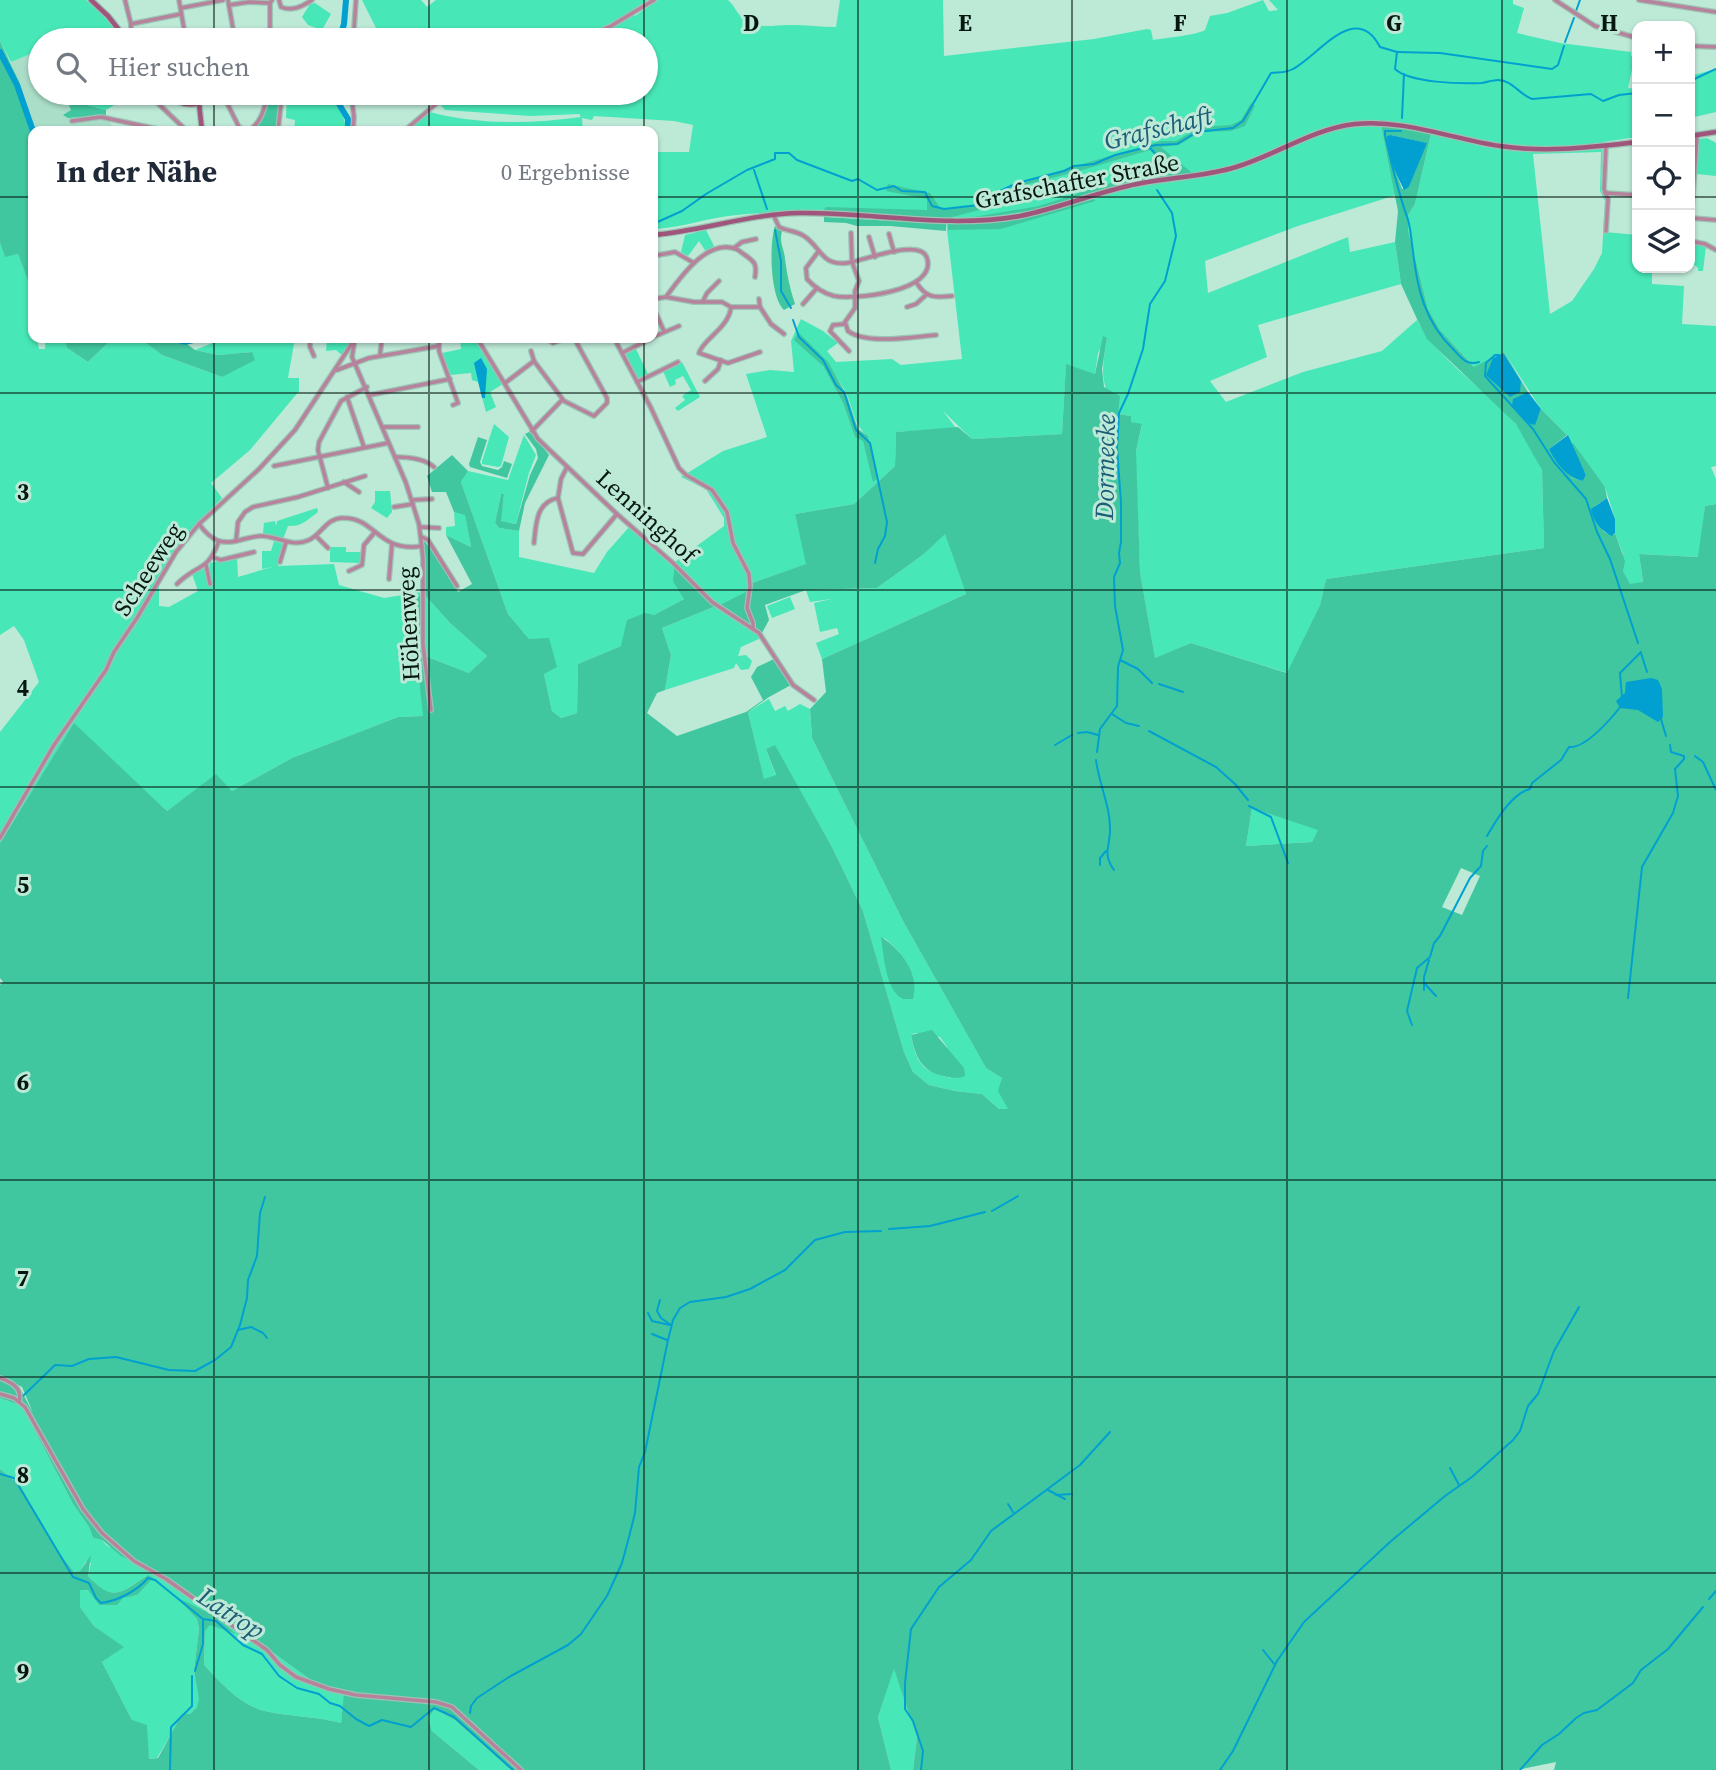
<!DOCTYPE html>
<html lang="de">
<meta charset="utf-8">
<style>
body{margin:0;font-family:"Source Serif 4",serif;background:#f6f6f7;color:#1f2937}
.controls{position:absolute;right:21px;top:21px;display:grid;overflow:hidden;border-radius:14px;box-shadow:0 2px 5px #0004}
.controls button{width:63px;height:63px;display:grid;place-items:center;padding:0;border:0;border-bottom:2px solid #e0e1e3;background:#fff;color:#1f2937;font:35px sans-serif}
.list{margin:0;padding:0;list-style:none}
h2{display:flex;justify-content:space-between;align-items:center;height:91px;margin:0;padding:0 28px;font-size:30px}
h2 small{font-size:23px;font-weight:400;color:#747a83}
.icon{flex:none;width:38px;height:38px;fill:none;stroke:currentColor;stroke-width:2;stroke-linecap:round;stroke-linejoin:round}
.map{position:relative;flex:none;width:1716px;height:1770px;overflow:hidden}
.search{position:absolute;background:#fff;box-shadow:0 2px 5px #0004;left:28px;top:28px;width:630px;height:77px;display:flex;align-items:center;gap:18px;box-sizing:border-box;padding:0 24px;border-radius:38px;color:#747a83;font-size:26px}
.panel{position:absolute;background:#fff;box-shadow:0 2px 5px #0004;left:28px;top:126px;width:630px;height:217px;border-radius:14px}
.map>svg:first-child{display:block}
</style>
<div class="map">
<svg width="1716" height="1770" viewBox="0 0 1716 1770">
<rect width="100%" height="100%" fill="#bde9d7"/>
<!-- built -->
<path fill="#aadec9" d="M40,50V93H59V104L67,103L77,118L106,115L114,130L35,131L11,62Z"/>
<!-- green -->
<g fill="#47e7b8" fill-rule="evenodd">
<path d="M0,0H86L105,16L124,40H40V50L11,62L0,41Z"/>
<path d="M362,0H421L427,7L436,0H648L631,11L635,16L658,0H728C735,6 738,16 746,21C763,30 776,24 791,25C806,25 821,27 836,27L840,0H943L944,56L1094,39L1147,29L1151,30L1153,40C1165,38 1197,35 1205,30L1210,16L1227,13L1263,0L1269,11L1278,10L1269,0H1513V4L1524,8L1517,33L1560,43L1631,52V56H1635L1628,88L1637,89V137L1603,142L1601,190L1606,200L1605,232L1637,235V268H1652V284L1684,286L1682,324L1716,326V466L1711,467L1716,479V504L1705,506L1699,557L1639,554L1643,583L1630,585L1623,571V554L1615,533V519L1605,487L1571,444L1568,436L1541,409L1504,352L1475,368L1440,330L1428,309L1408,230V215L1415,204L1432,129L1380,121L1396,195L1298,226L1205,261L1208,293L1348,237L1350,252L1395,242L1401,284L1258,325L1267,357L1210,381L1226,402L1303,372L1382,351L1417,320C1439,361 1483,387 1514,422C1526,435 1534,454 1542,470L1544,548L1326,579L1320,605L1288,673L1191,643L1155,659L1140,572L1136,474V451L1142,425L1131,422V416L1118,414C1100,380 1101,376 1107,338L1098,353L1095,374L1066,365L1062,434L972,439L943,411L956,428L896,432L895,466L854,504L795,514L807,564L752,583V589L737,618L762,633L761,638L741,647L738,656L746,655L752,661L749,669L741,670L736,663L734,668L665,690L671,655L662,628L716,606L675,562L724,526V518L706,489L681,477L723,451L767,437L746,374L770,370L794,372L791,341L801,319L823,331L838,343L827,351L836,362L892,359L901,365L962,359L946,221C876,216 807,208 737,215C709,217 682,228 653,229V152H689L693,125L674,121L594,116L592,120L582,118L583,131H406L430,112C478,125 532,124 581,117L579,114L531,116L445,110L430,93H646V40H382ZM1601,152L1600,191L1605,201L1602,253L1594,269L1572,301L1550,314L1533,154ZM798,333C818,352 833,369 846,393C854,409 853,425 868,436L874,482L863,440L855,436L843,403L823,366Z"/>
<path d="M315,3L331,14L322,30L308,25L302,17L310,4Z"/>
<path d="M1716,69V112L1690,118V76Z"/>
<path d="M59,93H130L131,95L106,110L59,98Z"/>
<path d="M287,93H326C334,105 348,116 345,131H294L295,120L286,118Z"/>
<path d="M1707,138L1716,143V176L1697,174L1699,139Z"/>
<path d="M706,230L714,246L707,253L699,241L688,256L681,252L685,235Z"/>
<path d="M0,243L5,256L18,254L32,292L33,338H37L39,349H45L46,338H64L67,348L88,362L113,338H139L162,355L222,377L252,352L218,355L195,350L225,338H295L288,378H299V391L250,450L211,483L222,498L198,523L159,581V606L169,607L198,591L192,574L204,568L209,570L210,563L237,557L238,577L272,567L262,569V551H271L274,541L284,544L278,566L334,564L339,585L384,598L422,592L450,623L487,656L469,673L425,656L413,600L416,649L424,716L398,717L292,758L232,791L216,775L167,811L74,724L0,843V732L39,682L24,640L14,626L0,635Z"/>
<path d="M1692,244L1706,246L1703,271H1698V268L1692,263Z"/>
<path d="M320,338H353V340L343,356L336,350L326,351L327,339Z"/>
<path d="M460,338H474L503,384L490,392L496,407L486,412L478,382L472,380L471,373L450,375L442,353L461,349Z"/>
<path d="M636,349L648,374L638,379L626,354Z"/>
<path d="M682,362L700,397L678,411L675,408L685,400L682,396L691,390L683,376L675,380L676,384L670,387L663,371Z"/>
<path d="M494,424L509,437L501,466L498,467L482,464V461Z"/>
<path d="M524,435L536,455L529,473L516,524L500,521L504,495L501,494L495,523L499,528L519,531V557L594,573L607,552L630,526L675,566L684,599L654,615L621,646L578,664L577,713L561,718L552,711L544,674L529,639L508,614L461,482L468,471L508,480Z"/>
<path d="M375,491H390L392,512L387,518L371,508L375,502Z"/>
<path d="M317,508L318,512C307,520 302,527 288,526L283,539L263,533L264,523L275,521L276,526L277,521Z"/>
<path d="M454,512L465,514L471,547L446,535V527L455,526Z"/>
<path d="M945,533L966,594L822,659L816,643L839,634L837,628L820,632L814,603L831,599L810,602L806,590L877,588L924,554Z"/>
<path d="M330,547H346V552H361V563L330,562Z"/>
<path d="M790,597L795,609L772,618L767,606Z"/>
<path d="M769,699L775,711L785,706L788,711L800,704L810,709L812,738L903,921L986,1068L1002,1078L1008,1109H999L982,1094L955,1091L929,1085L913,1072L904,1052L863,911L832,847L775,746L766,749L776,776L764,780L748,712ZM884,938C904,953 913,969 914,995L891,985L883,950ZM915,1033L940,1037L947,1047L951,1078C923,1072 916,1064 911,1035Z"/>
<path d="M1252,808L1319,829L1312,842L1246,846Z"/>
<path d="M0,1398L19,1405L25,1412L73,1504L89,1527L93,1538L102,1540L106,1545L159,1574L213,1609L315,1683L345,1693L341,1723C316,1716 290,1717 265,1711C240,1705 221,1683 204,1665L205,1631L210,1624L233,1633L178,1598L197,1619L199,1629L194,1670L200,1699L197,1707L190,1714L182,1715L157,1758L149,1759L147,1743L132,1720L102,1662L123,1647L94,1626L80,1607V1590C101,1589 115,1600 137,1595L148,1575C121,1593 112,1603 88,1576L91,1563L86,1561L80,1571L74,1572L55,1547L20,1485L0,1469Z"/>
<path d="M894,1668L917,1738L913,1770H891L878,1717Z"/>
<path d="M435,1709L456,1721L511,1770H479L432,1731L428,1718Z"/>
</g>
<!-- forest -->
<g fill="#41c79f" fill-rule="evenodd">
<path d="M0,41L20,84L35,131L33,301L32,292L18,254L5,257L0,243Z"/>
<path d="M270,97L280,100L277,131H257L256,127Z"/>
<path d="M59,98L106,110V115L68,118L63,115L71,110L68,103L59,104Z"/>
<path d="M1251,103L1255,106L1245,126L1231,131L1200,132L1179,145L1161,147L1192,173L1133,182L1040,209L968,220V218L1039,206L1123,179L1155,174L1161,163L1150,150L1079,171L1017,187L1002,195L994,206L945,219L823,211L826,207L927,210V199L886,191L888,184L930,193L941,209L967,207L991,198L1018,183L1161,141H1176L1200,127L1231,125L1241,120Z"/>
<path d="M1380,120L1432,129L1415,204L1408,215V230L1428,309L1440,330L1474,367L1504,352L1528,392L1513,406L1523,416L1538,417L1541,409L1567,435L1549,449L1573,478L1583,481L1586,475L1571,444L1573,443L1605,487L1607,498L1595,506C1598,519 1598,534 1614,535L1615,533L1625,561L1623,571L1630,584L1643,582L1639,554L1698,557L1705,506L1716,504V1770H1554L1556,1762L1517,1770H913L917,1738L894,1669L878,1717L891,1770H511L456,1721L435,1709L428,1718L432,1731L479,1770H0V1469L20,1485L55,1547L74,1572L80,1571L91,1555L88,1576C113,1603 121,1593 148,1575L153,1578L137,1595L123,1598L117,1605H99L88,1590H80V1607L94,1626L124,1647L102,1662L132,1720L147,1725L149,1759L158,1758L182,1714H190L197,1707L199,1699L194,1670L199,1629L197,1619L176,1597L213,1615L236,1634L210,1625L205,1631L204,1665C221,1683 240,1705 265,1711C290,1717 316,1716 341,1723L344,1693L315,1683L213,1609L159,1574L121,1556L102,1540L93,1538L89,1527L73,1504L25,1412L19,1405L0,1398V1379L20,1388L33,1413L22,1387L0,1377V985L3,982L0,978V843L74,723L167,811L216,774L232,791L292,758L398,717L423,716L416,649L413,600L422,595L425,656L469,673L487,656L450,623L422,592L424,541L439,557L458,592L472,584L446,535L471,547L465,515L454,512L446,492H432L427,476L452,455L468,471L461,482L508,614L529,639L549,638L557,667L544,674L552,711L561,718L577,713L578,664L621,646L627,620L645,613L654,615L684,599L673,581L675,562L716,606L662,628L671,655L665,690L657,693L647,713L677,736L746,712L763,700L751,677L757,667L774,659L791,685L769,697L748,712L764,779L776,775L766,749L775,745L832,847L863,911L904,1052L913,1072L929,1085L955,1091L982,1094L999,1109H1008L998,1091L1002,1078L986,1068L903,921L812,738L810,709L826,692L822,659L966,594L945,534L924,554L877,588L806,590L765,605L769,620L762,633L718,606L752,589V583L806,564L795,514L854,504L895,466L896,432L958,427L972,439L1062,434L1066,364L1095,374L1103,336L1107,338L1102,369L1104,387L1120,396L1118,414L1131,416V422L1142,424L1136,451L1140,572L1155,658L1191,643L1287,673L1320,605L1326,579L1544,548L1542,470L1516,424L1427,339L1417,319L1401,284L1395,242L1398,211ZM1391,135L1426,143L1409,187L1402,189L1391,159ZM1501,354H1504L1521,381L1510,397L1493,358ZM1252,808L1318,830L1312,842L1246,846ZM1461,868L1480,876L1462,915L1442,907Z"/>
<path d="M1094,199L1095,201L1001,229L948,230V224L1003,222L1041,214Z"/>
<path d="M824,217L946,224V231L890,226H857L846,223L824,222Z"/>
<path d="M775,226L782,231C779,244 784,247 785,259C787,275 790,289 795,304L784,310C770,297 769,244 775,226Z"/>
<path d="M798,332L828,362L847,396L858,429L868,436L877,479L873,482L863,441L855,437L843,403L823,366L794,340Z"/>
<path d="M64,338H113L88,362L67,348Z"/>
<path d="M139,338H179L195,350L218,355L252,352L255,360L222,377L162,355Z"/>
<path d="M531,431L549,455L525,503L519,531L499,528L495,523L501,494H504L501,521L516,524L530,475L538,458L536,449L525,434Z"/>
<path d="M478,437L487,440L480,462L482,466L498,470L502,467L504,461L512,464L507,478L470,467L469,464Z"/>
<path d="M881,937C901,949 920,974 913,999H903C885,990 884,955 881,937Z"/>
<path d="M932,1030L964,1068L965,1076C958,1079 951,1078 943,1076C921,1071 915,1056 911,1035Z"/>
</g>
<!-- water -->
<g fill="#01a0d1">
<path d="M1391,135L1427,143L1409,187L1404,190C1396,174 1387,155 1387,136Z"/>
<path d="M1501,354H1504L1521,381L1520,392L1510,397L1486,375L1493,358Z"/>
<path d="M481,358L487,369L485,398H482L474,363Z"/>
<path d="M1528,392L1541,409L1535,425L1527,423L1512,406L1513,399Z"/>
<path d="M1568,435L1586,475L1583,481C1567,478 1556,463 1549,449Z"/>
<path d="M1607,498L1615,519V533L1612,536C1601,531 1593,521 1591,509Z"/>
<path d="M1651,678L1658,680L1662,689L1663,717L1658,722L1638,710L1620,708L1616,701L1625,693L1626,682Z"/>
</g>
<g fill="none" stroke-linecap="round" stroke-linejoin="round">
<!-- stream -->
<g stroke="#01a0d1" stroke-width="2">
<path d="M1576,11L1580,0"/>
<path d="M1565,42L1574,18"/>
<path d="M1397,52L1440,53L1552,69L1558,65L1564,46"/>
<path d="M1690,81L1716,69"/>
<path d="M1402,118L1404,74"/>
<path d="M1401,131H1385V135C1391,162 1397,188 1406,214C1411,225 1411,239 1413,251C1417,289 1425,322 1453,349C1461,358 1467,366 1479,362"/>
<path d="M1150,148L1161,160V174"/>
<path d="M754,170L767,209"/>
<path d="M653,224L682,211L706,194L747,170L775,159V153H789L797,160L852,181L858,179L877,190L894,186L902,191L925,192L932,206L944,209L987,204L998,192L1017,183L1064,171L1074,166L1094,164L1115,155L1156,145L1177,144L1197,132L1233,128L1243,121L1271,73C1279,72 1286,73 1293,69C1319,55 1356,0 1380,47L1397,52L1395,69C1410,83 1461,84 1482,83C1488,82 1493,80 1498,80C1512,80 1520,95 1532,99L1591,94L1603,101L1619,95L1637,93"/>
<path d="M775,230L781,261V291L791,308"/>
<path d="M793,320L799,337L823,360L836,385L844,392L856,430L870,443L887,522L885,536L878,549L875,563"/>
<path d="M1499,355H1495L1486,363L1485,376L1533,429L1554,462L1586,499L1597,532L1610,559L1638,643"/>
<path d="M1641,653L1647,672"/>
<path d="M1120,660L1138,669L1152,683"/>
<path d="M1159,684L1183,692"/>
<path d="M1622,698L1620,673L1641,652"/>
<path d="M1112,714L1126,723L1139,726"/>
<path d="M1660,716L1666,736"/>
<path d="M1149,731L1216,767L1235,784L1248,800"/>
<path d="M1078,733L1087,732L1098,735"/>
<path d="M1055,745L1072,735"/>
<path d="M1097,752L1100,729L1117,706L1118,667L1123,650L1115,606L1114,577L1120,563L1119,553L1121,542V503L1117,448L1119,413L1128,394L1143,349L1150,304L1165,281L1176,236L1172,213L1157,190"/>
<path d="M1695,756L1703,762L1716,790"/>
<path d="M1096,760C1099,785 1111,807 1110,832C1109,849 1103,854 1114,870"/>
<path d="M1249,806L1271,817L1288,863"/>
<path d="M1487,836C1496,820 1512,793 1530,789L1532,783L1561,760L1569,747C1585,749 1611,719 1621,706"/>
<path d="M1100,865V858L1106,851"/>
<path d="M1425,984L1436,996"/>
<path d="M1424,990V977L1429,960"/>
<path d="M1628,998L1642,867L1673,813L1678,796L1675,769L1684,759V756L1671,752L1670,745"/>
<path d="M1412,1025L1407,1011L1417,968L1430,957L1434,943L1440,936L1470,878L1481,866L1483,851L1487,846"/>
<path d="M992,1211L1018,1196"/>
<path d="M889,1229L930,1226L985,1212"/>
<path d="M660,1300L657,1311L661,1318L671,1325"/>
<path d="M648,1313L652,1321L670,1325"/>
<path d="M238,1330L251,1327L263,1333L267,1338"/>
<path d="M652,1334L667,1340"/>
<path d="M23,1396L55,1365L72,1366L89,1359L116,1357L169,1370L195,1371L215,1360L231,1347L240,1325L247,1298L248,1280L257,1256L260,1213L265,1197"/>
<path d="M1450,1468L1459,1485"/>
<path d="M0,1474L14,1478L73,1577L89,1583L96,1598L101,1603C118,1601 138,1590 148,1578L155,1580L203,1619L216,1621L243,1645L262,1654L279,1676L297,1688L319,1694L330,1703L340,1706L356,1719L369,1726L382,1720L411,1727L434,1708L454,1717L513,1770"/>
<path d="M1048,1490L1065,1499"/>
<path d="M1056,1495L1072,1494"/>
<path d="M1008,1504L1013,1512"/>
<path d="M1709,1599L1716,1591"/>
<path d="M1263,1650L1275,1665"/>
<path d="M195,1671L203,1644V1620"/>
<path d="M470,1713L471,1706L477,1698L509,1677L568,1645L581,1634L607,1596L622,1563L629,1537L635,1513L639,1467L645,1452L668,1340L673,1320L680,1308L690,1302L726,1297L750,1289L785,1270L815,1240L845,1232L881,1231"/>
<path d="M170,1770L171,1727L192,1706V1676"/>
<path d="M921,1770L923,1751L913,1721L905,1709V1683L911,1629L939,1587L971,1560L991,1531L1080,1465L1110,1432"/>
<path d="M1220,1770L1233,1751L1277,1661L1304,1622L1390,1542L1445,1496L1472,1477L1513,1440L1520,1431L1528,1406L1538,1394L1554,1351L1579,1307"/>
<path d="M1520,1770L1542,1745L1559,1734L1576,1718L1584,1713L1597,1710L1633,1683L1641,1670L1668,1649L1703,1607"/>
</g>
<!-- river -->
<g stroke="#01a0d1" stroke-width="6">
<path d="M339,40L344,24L346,0"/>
<path d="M0,52L17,85L33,131"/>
<path d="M332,93L348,119V131"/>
<path d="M175,338C184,344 190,341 199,338"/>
</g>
<!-- street casing -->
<g stroke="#9cc3b3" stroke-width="6">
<g id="street">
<path d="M125,0L131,24V40"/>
<path d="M179,0L186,40"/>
<path d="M228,0L235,40"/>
<path d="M279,0L281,7C292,12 303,6 312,0"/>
<path d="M1555,0L1595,26L1637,38"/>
<path d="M1639,0L1716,12"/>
<path d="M229,5L249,2L270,3L272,0"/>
<path d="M181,8L223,0"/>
<path d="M131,24L181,14"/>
<path d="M270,40V4"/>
<path d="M347,40L354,29L356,0"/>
<path d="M579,40L611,26L654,0"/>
<path d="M1690,46L1716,47"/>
<path d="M147,93L187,131"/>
<path d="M197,93L199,103L215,93"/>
<path d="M222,93L239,127L247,131C261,125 265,107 268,93"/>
<path d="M351,93L354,117L353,131"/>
<path d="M227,101L237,98L252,101L264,93"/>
<path d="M72,121L101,117L167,131"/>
<path d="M278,131L281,103"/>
<path d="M404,131L449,93"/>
<path d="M1605,193L1637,195"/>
<path d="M773,214L779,227C787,231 797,231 804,236C821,247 821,266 847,263C863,261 921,237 927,258C938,292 853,300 834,296C823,293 814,287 807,279L806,268L818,252"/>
<path d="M1691,218L1716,220"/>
<path d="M1606,231L1608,199L1604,189L1606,145"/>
<path d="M851,233L852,262L859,281L855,291V308L845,322L848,331C867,345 913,337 936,335"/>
<path d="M889,234L894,252"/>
<path d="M1690,234L1697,136"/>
<path d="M869,237L875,257"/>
<path d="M1690,241L1705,244L1716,250"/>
<path d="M734,248L742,242L756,239"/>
<path d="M653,256L675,252L694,263"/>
<path d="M916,282C926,298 934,298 952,296"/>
<path d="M666,297C680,278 707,238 736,249C739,250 742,253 745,255C755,262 757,264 755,277"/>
<path d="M653,299L666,297L694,302H722L731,307H760L771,324L784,334"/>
<path d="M759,299L760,307"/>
<path d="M703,301L707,293L719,281"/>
<path d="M803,304L817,288"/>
<path d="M653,307L664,331"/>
<path d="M731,307C729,328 703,339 699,353L728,363L760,352"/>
<path d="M907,307L916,304L926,295"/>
<path d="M845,324L833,325L830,331L849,351"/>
<path d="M653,337L679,326"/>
<path d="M310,338V347L314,356"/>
<path d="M355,338L352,357L406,483L419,524L423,558V645L431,710"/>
<path d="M439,338V351L458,403L453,405"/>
<path d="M477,338L538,439L617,514L673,563L712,602L759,633L793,685L814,700"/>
<path d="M546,338L553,343L567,338"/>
<path d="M614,338L651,408L679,468L686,475L712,490L727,512L733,543L749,574L750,586L747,608L753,623V629"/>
<path d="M531,351L534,361"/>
<path d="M622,353L652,338"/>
<path d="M380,355L382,338"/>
<path d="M337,370L369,358L439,346"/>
<path d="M705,381L718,369L721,360"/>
<path d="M637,382L678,362"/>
<path d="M505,383L534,361L564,401L594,416L607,403V398L574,338"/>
<path d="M370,395L450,379"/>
<path d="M347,397L364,447"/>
<path d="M383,427H418"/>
<path d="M532,431L562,400"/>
<path d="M395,457C408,457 424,458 434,467"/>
<path d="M274,466L388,443"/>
<path d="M567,467L561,479L558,498L573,553L583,554L617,514"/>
<path d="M344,482L359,492"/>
<path d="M328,488L318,450L319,442L341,401L367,387"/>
<path d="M412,500L432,499"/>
<path d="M394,507L413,504"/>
<path d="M199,524C204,531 210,538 219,541C234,545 247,536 261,536C278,536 292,548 309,540C322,534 327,517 344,518C376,518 378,553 422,546"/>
<path d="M420,527L439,528"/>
<path d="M316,536L328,548"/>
<path d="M422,537L428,540L457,586"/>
<path d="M236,541L238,522L245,512L253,507L298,497L365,476"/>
<path d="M534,543C536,524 536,502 558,498"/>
<path d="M212,557L221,560L254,552"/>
<path d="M280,562L286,542"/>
<path d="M206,565L210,584"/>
<path d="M349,571L362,565L364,545L375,532"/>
<path d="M389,579L392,544"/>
<path d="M177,584C198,563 207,573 219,541"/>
<path d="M0,838L54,745L106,670L114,652L137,618L176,552L199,524L259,469L295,430L353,342"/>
<path d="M0,1378C11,1382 23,1388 19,1402"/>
<path d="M0,1394L14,1398L25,1407L83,1509L102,1533L134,1561L166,1579L267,1650L280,1665L296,1677L329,1689L356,1695L436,1702L452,1707L521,1770"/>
</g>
</g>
<!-- secondary casing -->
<g stroke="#9cc3b3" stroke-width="7">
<g id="secondary">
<path d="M91,0L108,16L127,40"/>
<path d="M165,93C175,102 186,107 199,103L202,131"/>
<path d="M1690,136L1716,132"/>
<path d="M653,235C702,231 749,214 799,213C873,212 946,229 1020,216C1060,208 1097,192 1137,184C1170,177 1204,177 1236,167C1276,155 1312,129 1355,124C1404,119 1452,139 1500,146C1546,153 1592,147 1637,142"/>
</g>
</g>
<!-- street -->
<use href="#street" stroke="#b7829c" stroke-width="3.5"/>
<!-- secondary -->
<use href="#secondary" stroke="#a0557c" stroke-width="4.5"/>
</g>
<!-- grid -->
<path fill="none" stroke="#061711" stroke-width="2" stroke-opacity="0.55" d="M214,0V40M429,0V40M644,0V40M858,0V1770M1072,0V1770M1287,0V1770M1502,0V1770M214,93V131M429,93V131M644,93V131M0,197H33M653,197H1637M1690,197H1716M214,338V1770M429,338V1770M644,338V1770M0,393H1716M0,590H1716M0,787H1716M0,983H1716M0,1180H1716M0,1377H1716M0,1573H1716"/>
<g text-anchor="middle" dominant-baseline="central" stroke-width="6" stroke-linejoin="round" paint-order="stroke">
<!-- street labels -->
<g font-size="24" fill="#061711" stroke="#bde9d7">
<text transform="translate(1077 181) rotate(-11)">Grafschafter Straße</text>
<text transform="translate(647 516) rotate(42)">Lenninghof</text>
<text transform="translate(148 569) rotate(-57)">Scheeweg</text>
<text transform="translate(408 624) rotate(-93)">Höhenweg</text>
</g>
<!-- water labels -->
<g font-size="26" font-style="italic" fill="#1c5e78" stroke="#bde9d7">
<text transform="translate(1158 128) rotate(-14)">Grafschaft</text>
<text transform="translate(1105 467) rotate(-89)">Dormecke</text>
<text transform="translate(231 1613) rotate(33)">Latrop</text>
</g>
</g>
<g font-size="23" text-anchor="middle" font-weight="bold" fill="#061711" stroke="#bde9d7" stroke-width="6" stroke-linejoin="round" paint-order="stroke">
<text x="751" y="31">D</text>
<text x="965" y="31">E</text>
<text x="1180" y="31">F</text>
<text x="1394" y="31">G</text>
<text x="1609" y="31">H</text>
<text x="23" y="500">3</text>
<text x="23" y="696">4</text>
<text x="23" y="893">5</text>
<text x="23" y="1090">6</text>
<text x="23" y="1286">7</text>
<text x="23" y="1483">8</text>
<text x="23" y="1680">9</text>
</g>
</svg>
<div class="controls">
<button>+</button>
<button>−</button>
<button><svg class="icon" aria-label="locate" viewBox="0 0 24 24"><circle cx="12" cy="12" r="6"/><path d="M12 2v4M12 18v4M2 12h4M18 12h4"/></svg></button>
<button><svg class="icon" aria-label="layers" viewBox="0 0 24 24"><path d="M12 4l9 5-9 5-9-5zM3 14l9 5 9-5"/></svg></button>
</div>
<div class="search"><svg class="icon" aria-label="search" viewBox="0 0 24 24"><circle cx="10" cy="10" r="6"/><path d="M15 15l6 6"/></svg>Hier suchen</div>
<section class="panel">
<h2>In der Nähe<small>0 Ergebnisse</small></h2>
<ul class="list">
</ul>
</section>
</div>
